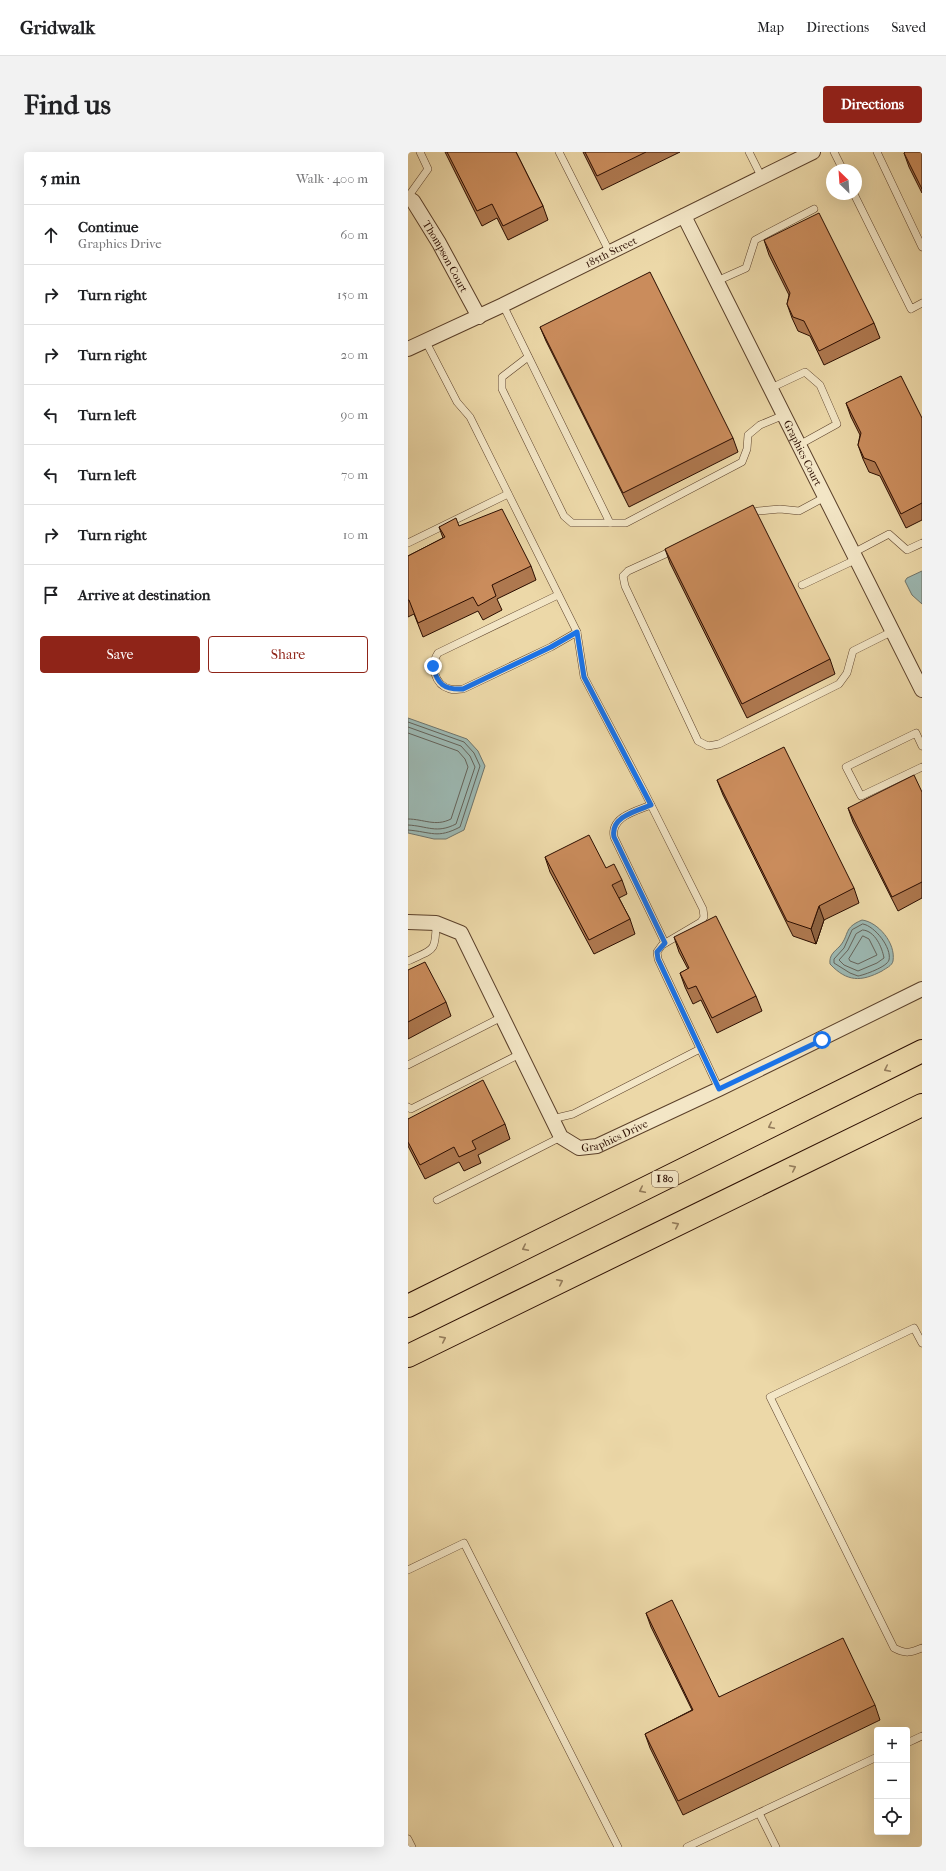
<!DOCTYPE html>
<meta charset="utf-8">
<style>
body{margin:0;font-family:"IM FELL French Canon",serif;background:#f2f2f2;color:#202124}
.controls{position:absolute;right:12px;bottom:12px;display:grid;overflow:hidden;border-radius:4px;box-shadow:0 4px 16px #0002}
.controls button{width:36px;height:36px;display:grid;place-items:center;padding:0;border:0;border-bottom:1px solid #e0e0e0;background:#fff;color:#202124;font:20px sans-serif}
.compass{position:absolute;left:418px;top:12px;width:36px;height:36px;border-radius:50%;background:#fff;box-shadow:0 4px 16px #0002;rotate:335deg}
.stop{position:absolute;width:12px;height:12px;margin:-9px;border:3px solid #1a73e8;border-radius:50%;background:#fff}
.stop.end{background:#1a73e8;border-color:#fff;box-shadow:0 1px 4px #0008}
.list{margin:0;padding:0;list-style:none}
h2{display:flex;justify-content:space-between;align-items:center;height:52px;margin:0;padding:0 16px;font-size:17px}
h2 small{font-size:13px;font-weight:400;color:#757577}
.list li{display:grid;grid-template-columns:26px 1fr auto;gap:12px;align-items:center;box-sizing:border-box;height:60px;padding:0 16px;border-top:1px solid #e0e0e0}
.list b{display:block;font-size:15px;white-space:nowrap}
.list p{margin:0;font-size:13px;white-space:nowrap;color:#757577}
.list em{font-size:13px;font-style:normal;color:#757577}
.actions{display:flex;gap:8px;padding:12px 16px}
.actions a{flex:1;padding:9px 0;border:1px solid #8f2418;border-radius:4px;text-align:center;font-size:14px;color:#8f2418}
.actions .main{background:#8f2418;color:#fff}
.icon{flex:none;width:22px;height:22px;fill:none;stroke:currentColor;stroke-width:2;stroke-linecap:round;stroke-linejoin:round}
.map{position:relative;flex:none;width:514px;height:1695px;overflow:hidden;border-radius:4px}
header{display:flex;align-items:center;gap:24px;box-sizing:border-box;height:56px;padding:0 20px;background:#fff;border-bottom:1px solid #e0e0e0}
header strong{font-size:19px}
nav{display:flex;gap:22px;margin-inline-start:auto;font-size:14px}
.intro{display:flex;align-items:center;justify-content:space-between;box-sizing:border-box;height:96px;padding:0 24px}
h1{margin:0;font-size:28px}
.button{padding:10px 18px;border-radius:4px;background:#8f2418;color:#fff;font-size:14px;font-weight:700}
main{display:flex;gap:24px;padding:0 24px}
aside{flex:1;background:#fff;border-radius:4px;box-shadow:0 4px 16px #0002}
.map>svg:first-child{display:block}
</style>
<header>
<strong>Gridwalk</strong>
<nav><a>Map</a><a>Directions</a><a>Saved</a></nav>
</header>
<div class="intro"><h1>Find us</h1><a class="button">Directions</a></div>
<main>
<aside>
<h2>5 min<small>Walk · 400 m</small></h2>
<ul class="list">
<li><svg class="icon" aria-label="ahead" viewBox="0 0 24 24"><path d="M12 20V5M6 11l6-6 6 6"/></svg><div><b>Continue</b><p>Graphics Drive</p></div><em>60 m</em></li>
<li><svg class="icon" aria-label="right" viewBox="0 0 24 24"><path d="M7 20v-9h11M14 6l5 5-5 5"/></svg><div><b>Turn right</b></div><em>150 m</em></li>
<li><svg class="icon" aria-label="right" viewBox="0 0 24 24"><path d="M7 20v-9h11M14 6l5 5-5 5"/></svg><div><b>Turn right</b></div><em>20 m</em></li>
<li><svg class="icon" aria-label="left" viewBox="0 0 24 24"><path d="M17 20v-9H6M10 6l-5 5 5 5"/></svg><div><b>Turn left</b></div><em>90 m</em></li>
<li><svg class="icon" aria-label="left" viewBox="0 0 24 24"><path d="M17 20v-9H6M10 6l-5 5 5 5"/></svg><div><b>Turn left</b></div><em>70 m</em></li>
<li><svg class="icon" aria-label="right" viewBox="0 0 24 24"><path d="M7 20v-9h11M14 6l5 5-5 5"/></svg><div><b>Turn right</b></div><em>10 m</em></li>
<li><svg class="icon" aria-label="arrive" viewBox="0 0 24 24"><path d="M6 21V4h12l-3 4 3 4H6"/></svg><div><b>Arrive at destination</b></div></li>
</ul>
<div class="actions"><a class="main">Save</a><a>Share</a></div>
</aside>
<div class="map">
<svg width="514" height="1695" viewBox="0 0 514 1695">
<rect width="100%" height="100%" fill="#ecd8a8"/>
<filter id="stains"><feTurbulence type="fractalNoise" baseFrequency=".005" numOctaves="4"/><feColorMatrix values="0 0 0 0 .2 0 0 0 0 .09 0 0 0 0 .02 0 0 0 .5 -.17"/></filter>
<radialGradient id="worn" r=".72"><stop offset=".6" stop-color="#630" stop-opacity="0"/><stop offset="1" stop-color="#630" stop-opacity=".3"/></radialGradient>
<!-- water -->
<g fill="#9cb8b2" stroke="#6f746b">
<path d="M514,419V452L504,443L497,429L499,426Z"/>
<path d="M0,566L59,587L70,599L77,614L56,678L38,687H26L0,681Z"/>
<path d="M454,768C470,770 488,791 485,809C484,814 478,816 474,819C453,830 439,830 422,812C421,803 426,800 432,794C442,782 435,776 454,768Z"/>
</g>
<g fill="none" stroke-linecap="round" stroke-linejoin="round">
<!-- shore -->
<g stroke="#646259" stroke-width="1">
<path d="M0,570L56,590L66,601L72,614L52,675C29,687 24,680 0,678"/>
<path d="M0,575L53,594L62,604L67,615L48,672C28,682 20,674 0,673"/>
<path d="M0,581L50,599L57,607L60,615L43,667C27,675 16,667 0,667"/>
<path d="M455,772C467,774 484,796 481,808C479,815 456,823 450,824L442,821L426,811V807L436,796L444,778Z"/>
<path d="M455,778C467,779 474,795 476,806L469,811L450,819L436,813L431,808L440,798L448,782Z"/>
<path d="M455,784L461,787L469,803L450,812L442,809L441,807Z"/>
</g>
<!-- service casing -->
<g stroke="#5b402a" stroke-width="8">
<g id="service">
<path d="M151,0L202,101"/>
<path d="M341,0L354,26"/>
<path d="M426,0L435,18"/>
<path d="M469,0L514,95"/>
<path d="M446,42L503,157L514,151"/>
<path d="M0,45L20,17L12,0"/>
<path d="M309,129L338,116L347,88L406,57"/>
<path d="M95,153L202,371H218L334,310L339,297L340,283L352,273L376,263"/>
<path d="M18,190L49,250L62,265L169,480L176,525L236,639L295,757L296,765L293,770L254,793L249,800L250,807L311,937"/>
<path d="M120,205L94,225V237L156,364L164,371H202"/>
<path d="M363,236L397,220L412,233L429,272L391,293"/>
<path d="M340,363L350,359L372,357L391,359L417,345"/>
<path d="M0,391L100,342"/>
<path d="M266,398L220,419L215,424L217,434L290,589L300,594L311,592L431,532L439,521L445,499L485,479"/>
<path d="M445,401L481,382L499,398L514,391"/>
<path d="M394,433L449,407"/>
<path d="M150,443L30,501C22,513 26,533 42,537C46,538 51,537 55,537L143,495L169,480"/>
<path d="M514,594L508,581L438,615L453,644L514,615"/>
<path d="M243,653C228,659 202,665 206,685L257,791"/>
<path d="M0,809C25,797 28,801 28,771"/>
<path d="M0,913L94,865"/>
<path d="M0,955L3,957L112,902"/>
<path d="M144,967L165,962L292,897"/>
<path d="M29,1048L153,985"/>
<path d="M514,1191L506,1176L362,1245L486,1496C497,1502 503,1501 514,1496"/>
<path d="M0,1418L56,1391L210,1695"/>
<path d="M499,1591L514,1584"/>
<path d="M351,1661L368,1695"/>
<path d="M0,1687L4,1695"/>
<path d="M279,1695L469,1605"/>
</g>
</g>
<!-- minor casing -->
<g stroke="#5b402a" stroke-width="16">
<g id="minor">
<path id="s1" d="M0,46L5,49L31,91L71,165"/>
<path id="s2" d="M276,64L514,538"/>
<path id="s3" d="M0,197L95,153L405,0"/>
<path id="s4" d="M0,770L28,771L53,781L153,985L171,996L189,994L311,937L514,837"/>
</g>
</g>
<!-- motorway casing -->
<g stroke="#2b0d00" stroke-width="24">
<g id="motorway">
<path d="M0,1154L514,899"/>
<path d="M0,1204L514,953"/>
</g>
</g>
<!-- service -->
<use href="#service" stroke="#f3e6c6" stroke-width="7"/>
<!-- minor -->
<use href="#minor" stroke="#f3e6c6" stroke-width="14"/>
<!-- motorway -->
<use href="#motorway" stroke="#ecd8a8" stroke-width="22"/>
</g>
<!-- wall -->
<g fill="#ae784f" stroke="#2b0d00">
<path d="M37,0H108L135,54L140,68L100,88L89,66L74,74Z"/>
<path d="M175,0H272L194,38Z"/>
<path d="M514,0V41L501,15L496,1Z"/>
<path d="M356,88L466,171L472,186L416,213L402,184L390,179L384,166L379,152L381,143L361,103Z"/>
<path d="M132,175L325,286L330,300L221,355L138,189Z"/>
<path d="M438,251L514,266V368L498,376L472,324L461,320L455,307L450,293L452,283L443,265Z"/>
<path d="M51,374L123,414L128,428L89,447L94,458L75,468L70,459L15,485L6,462L0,465V404L35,386L31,375Z"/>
<path d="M257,397L422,507L427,522L339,566L262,411Z"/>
<path d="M309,628L446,736L451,751L416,768L408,792L385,784L315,643Z"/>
<path d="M514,640V746L490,759L445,670L440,656Z"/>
<path d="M137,705L198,716L214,728L219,742L211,746L222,767L227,782L186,802L142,720Z"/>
<path d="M266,785L348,844L354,859L309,881L293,848L285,852L277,835L272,821L280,817L271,800Z"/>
<path d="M0,818L38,850L43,864L0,887Z"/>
<path d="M0,967L97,972L102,987L70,1003L73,1011L56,1019L51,1010L17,1027L0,994Z"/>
<path d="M238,1461L311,1545L467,1553L472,1568L275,1663L242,1596L237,1582L284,1558L243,1475Z"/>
</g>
<!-- shaded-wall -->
<path fill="#8d6240" stroke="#2b0d00" d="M411,754L416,768L408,792L403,777Z"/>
<!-- building -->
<g fill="#ca8c5c" stroke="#2b0d00">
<path d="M39,0H108L135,54L95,74L84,52L69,59Z"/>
<path d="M177,0H238L189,24Z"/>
<path d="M497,0H514V37L496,1Z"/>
<path d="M411,61L466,171L411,199L396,169L385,165L379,152L382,141L356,88Z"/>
<path d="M242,120L325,286L215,341L132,175Z"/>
<path d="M493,224L514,266V351L493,362L467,310L456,306L450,293L453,281L438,251Z"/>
<path d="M345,353L422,507L334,552L257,397Z"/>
<path d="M94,357L123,414L84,433L88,444L70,454L65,445L10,471L1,448H0V404L37,385L31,375L48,366L51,374Z"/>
<path d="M376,595L446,736L411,754L403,777L379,769L309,628Z"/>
<path d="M506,623L514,640V730L484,745L440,656Z"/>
<path d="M181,683L198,716L206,712L214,728L204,733L222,767L181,788L137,705Z"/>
<path d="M308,764L348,844L304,866L288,834L280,837L272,821L281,816L266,785Z"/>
<path d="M17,810L38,850L0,870V818Z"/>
<path d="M75,928L97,972L64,989L68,997L51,1005L46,995L12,1013L0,990V967Z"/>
<path d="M264,1448L311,1545L435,1486L467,1553L270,1649L237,1582L285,1558L238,1461Z"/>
</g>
<!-- one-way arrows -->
<defs><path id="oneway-chevron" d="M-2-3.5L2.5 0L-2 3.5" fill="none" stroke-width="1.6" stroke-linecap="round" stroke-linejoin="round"/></defs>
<g stroke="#957d5c">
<use href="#oneway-chevron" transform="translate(479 917) rotate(154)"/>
<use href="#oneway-chevron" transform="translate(363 974) rotate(154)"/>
<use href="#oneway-chevron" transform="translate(385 1016) rotate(-26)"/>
<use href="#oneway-chevron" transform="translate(234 1038) rotate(154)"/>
<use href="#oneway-chevron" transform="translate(268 1073) rotate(-26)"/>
<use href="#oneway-chevron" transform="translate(117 1096) rotate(154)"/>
<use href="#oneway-chevron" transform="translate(152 1130) rotate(-26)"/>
<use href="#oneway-chevron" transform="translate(35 1187) rotate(-26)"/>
</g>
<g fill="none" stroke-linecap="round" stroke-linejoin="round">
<!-- route -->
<path stroke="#1a73e8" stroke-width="5" d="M25,514C29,532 36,538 55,537L143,495L169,480L176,525L243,653C228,659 202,665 206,685L257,791L249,800L250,807L311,937L414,888"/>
</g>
<g text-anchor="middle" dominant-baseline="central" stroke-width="4" stroke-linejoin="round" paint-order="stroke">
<!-- shield labels -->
<rect fill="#f3e6c6" stroke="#674e3b" stroke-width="1" x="244" y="1019" width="26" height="16" rx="3"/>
<g font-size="10" font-weight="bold" fill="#2b0d00">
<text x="257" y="1027">I 80</text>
</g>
<!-- street labels -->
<g font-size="11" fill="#2b0d00" stroke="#f3e6c6">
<text stroke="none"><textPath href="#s3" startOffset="225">185th Street</textPath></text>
<text stroke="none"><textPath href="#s1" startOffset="70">Thompson Court</textPath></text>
<text stroke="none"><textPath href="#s2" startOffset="265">Graphics Court</textPath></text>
<text stroke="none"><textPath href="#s4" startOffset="341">Graphics Drive</textPath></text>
</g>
</g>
<rect width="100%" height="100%" filter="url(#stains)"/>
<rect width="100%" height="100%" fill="url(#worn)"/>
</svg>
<div class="controls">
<button>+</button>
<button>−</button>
<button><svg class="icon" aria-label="locate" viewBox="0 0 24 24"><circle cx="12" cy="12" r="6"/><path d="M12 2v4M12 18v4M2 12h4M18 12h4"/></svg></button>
</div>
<svg class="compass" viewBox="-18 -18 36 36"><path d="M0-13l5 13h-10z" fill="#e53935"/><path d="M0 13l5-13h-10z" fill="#757577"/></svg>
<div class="stop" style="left:414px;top:888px"></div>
<div class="stop end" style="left:25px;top:514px"></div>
</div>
</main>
